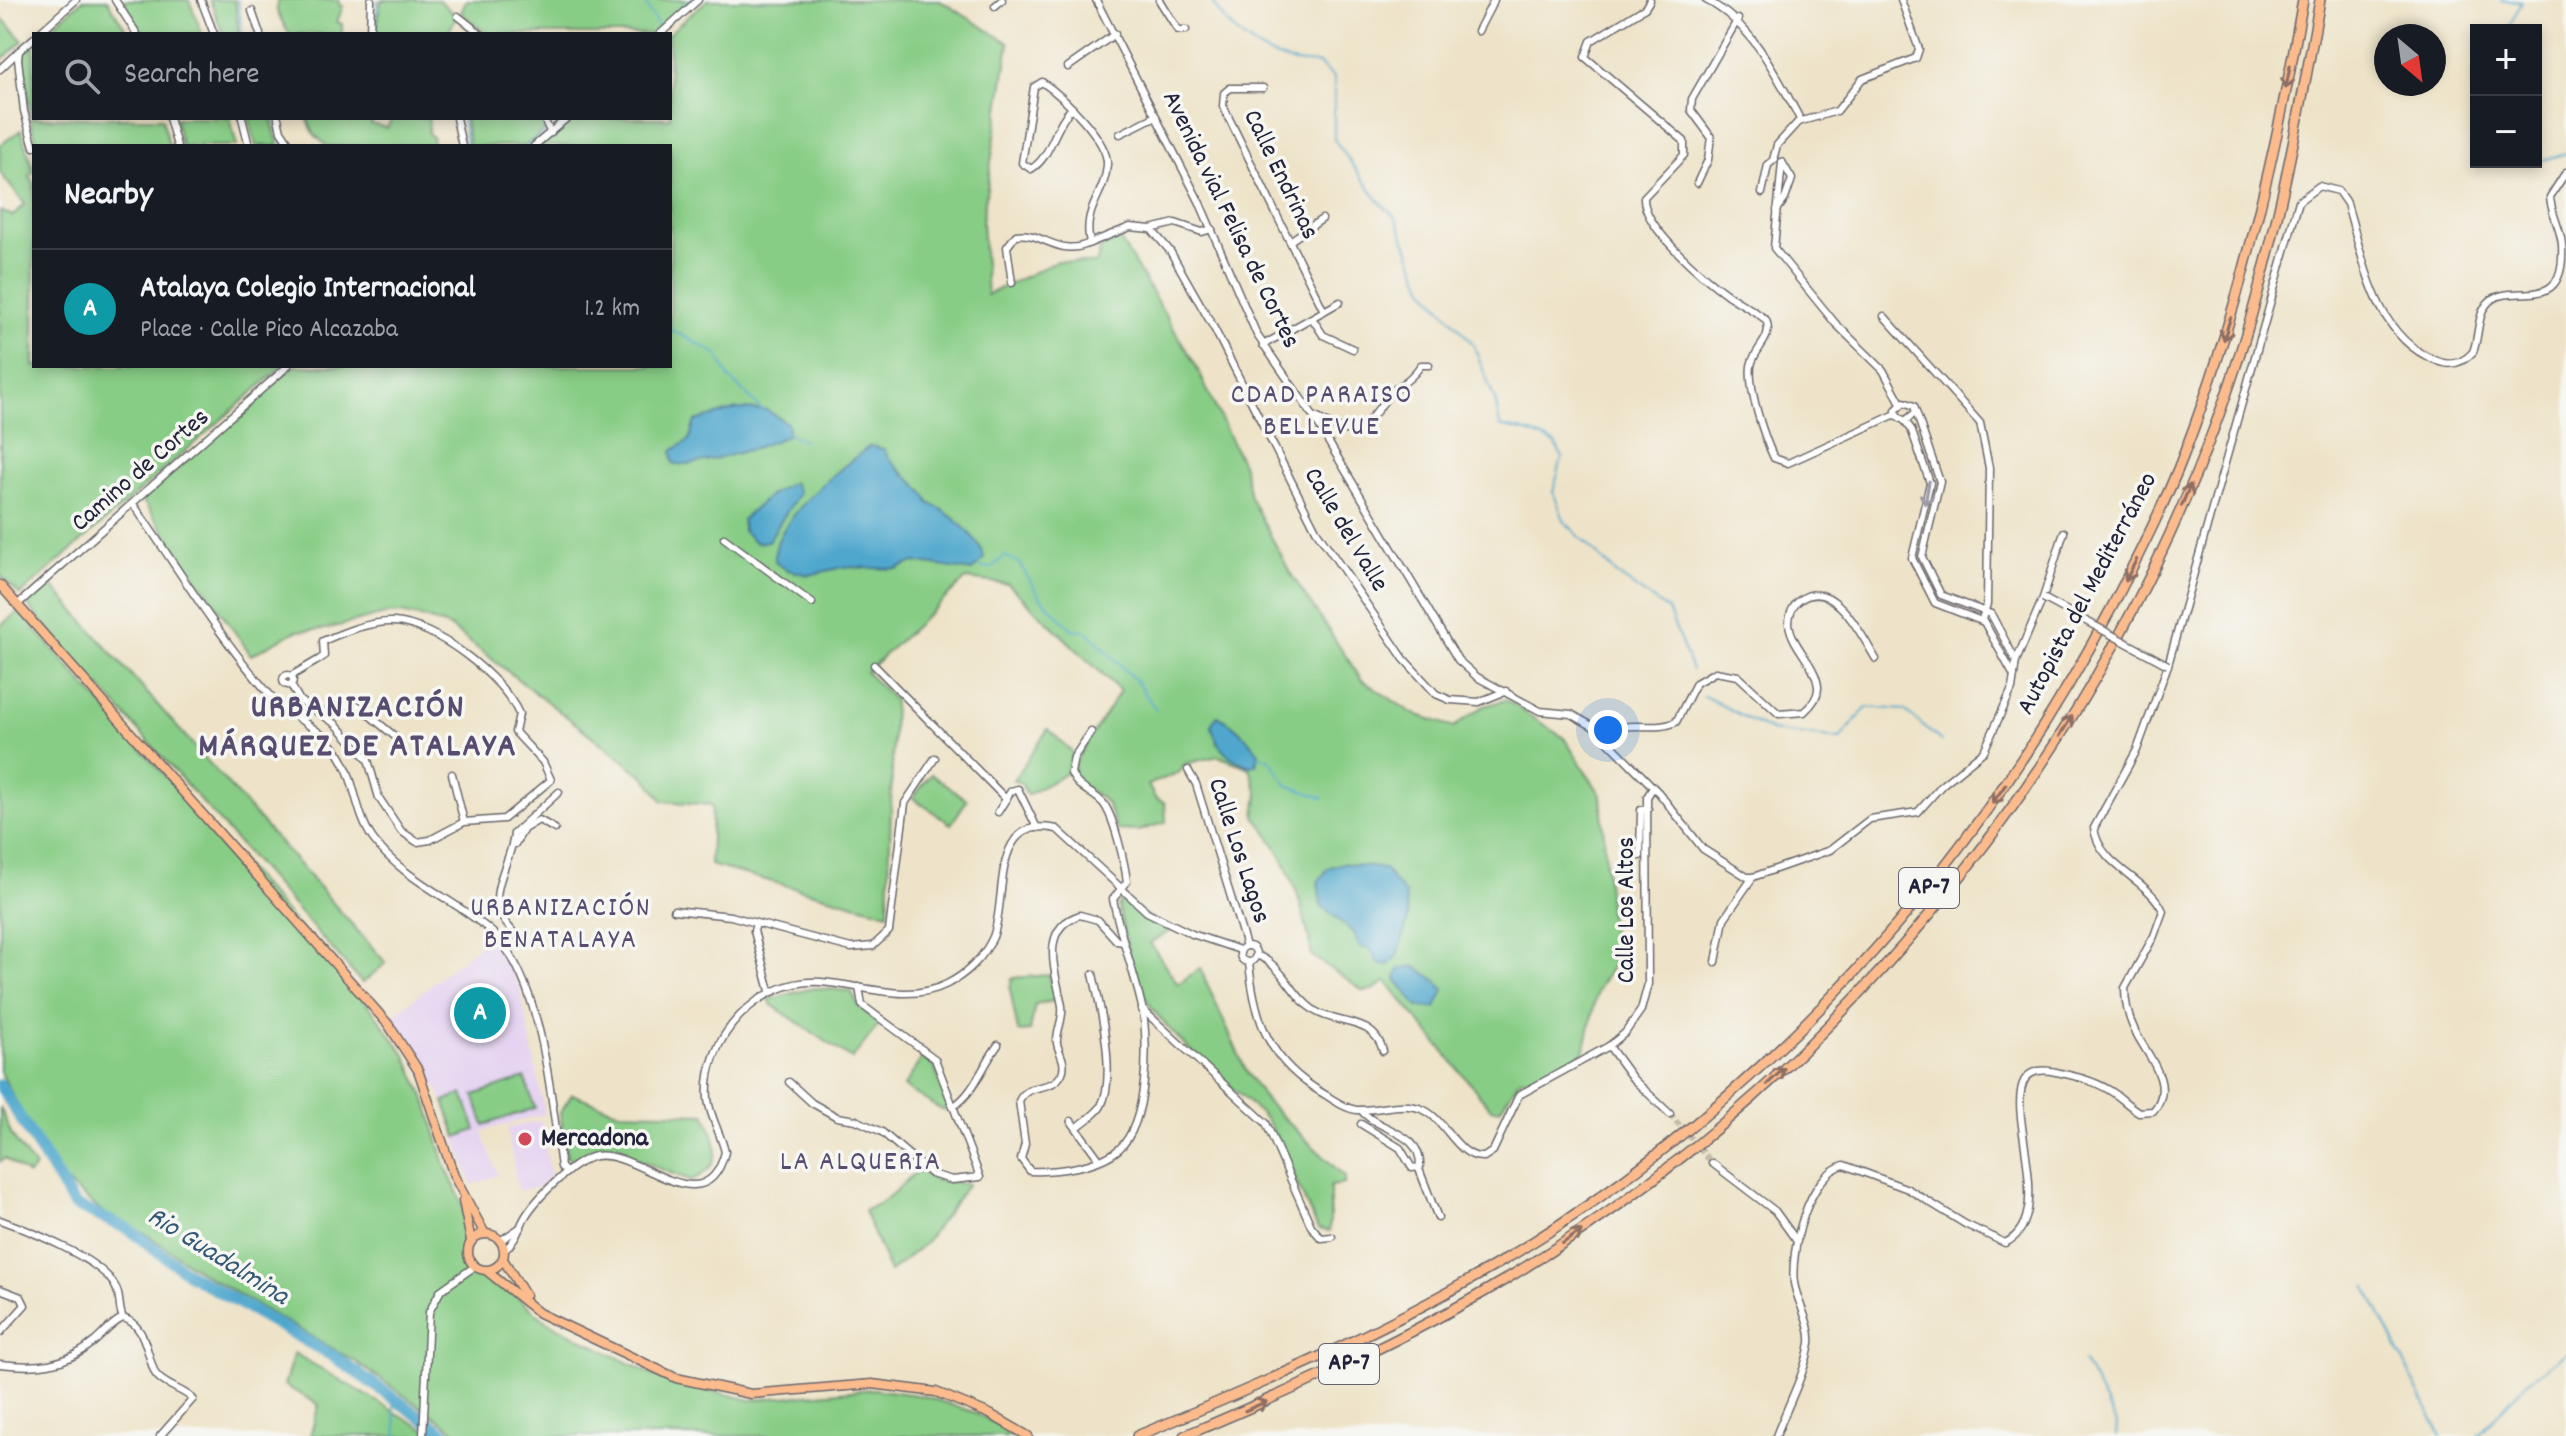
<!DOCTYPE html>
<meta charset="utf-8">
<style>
body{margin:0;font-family:Dekko,sans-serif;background:#20242c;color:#f1f3f6}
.controls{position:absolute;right:24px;top:24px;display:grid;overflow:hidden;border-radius:0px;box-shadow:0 4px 12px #0003}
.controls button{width:72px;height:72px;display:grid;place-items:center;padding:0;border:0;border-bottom:2px solid #363941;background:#171b24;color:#f1f3f6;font:40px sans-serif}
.compass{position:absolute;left:2374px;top:24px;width:72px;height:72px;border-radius:50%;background:#171b24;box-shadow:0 4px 12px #0003;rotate:151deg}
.you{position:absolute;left:1608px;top:730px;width:28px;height:28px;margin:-20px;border:6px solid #fff;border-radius:50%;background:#1a73e8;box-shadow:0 0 0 12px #1a73e833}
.badge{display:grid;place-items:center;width:52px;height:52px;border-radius:50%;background:#d1495b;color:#fff;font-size:26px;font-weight:700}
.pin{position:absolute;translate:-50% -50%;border:4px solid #fff;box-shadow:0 2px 8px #0006}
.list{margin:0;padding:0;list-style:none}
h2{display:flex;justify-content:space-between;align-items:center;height:104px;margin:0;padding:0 32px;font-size:34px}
h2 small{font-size:26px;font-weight:400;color:#9ea1a6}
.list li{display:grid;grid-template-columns:52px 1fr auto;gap:24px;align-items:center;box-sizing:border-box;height:120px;padding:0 32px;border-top:2px solid #363941}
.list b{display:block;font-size:30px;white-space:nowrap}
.list p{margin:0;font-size:26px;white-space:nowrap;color:#9ea1a6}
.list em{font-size:26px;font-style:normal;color:#9ea1a6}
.icon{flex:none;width:44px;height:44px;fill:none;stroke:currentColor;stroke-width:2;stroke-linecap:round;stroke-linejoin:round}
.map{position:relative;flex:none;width:2566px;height:1436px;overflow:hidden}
.search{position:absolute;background:#171b24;box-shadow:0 4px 12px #0003;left:32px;top:32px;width:640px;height:88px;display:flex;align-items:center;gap:20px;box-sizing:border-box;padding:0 28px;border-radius:0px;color:#9ea1a6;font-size:30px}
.panel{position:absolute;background:#171b24;box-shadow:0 4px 12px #0003;left:32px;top:144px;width:640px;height:224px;border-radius:0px}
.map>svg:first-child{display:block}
</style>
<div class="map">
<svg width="2566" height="1436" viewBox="0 0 2566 1436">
<rect width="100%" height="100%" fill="#f6f6f2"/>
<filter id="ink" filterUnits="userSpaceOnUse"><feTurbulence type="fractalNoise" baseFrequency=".0125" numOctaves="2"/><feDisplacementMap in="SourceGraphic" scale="16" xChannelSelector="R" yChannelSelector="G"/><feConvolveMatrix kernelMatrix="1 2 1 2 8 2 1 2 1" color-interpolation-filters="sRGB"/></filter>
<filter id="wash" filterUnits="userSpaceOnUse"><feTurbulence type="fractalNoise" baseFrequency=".006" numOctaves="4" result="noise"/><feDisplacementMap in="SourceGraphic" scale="32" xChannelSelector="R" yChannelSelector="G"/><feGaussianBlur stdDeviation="1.8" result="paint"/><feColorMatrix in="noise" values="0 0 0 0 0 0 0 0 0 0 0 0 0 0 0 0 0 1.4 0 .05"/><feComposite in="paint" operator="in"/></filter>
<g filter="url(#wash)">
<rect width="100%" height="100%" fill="#eee3c8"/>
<!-- built -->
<g fill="#e5d3f1">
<path d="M487,939L504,959L520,988L545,1114L482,1131L498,1175L472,1185L437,1085L429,1088L412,1052L389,1019Z"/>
<path d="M541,1121L550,1175L539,1187L518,1190L507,1128Z"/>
</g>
<!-- green -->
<g fill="#88cd86" stroke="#557860" stroke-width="2">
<path d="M82,0H107L129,34H44Z"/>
<path d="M123,0H189L202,34H143Z"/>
<path d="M210,0H235L239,34H223Z"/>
<path d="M277,0H340L339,5L343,6L337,22L342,24V34H289L277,12Z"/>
<path d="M381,0H439L457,17L447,34H376Z"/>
<path d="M466,0H694L655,34H487L461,13Z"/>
<path d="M707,0H939L1009,43L982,222L987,295L1057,261L1096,264L1101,247L1119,238L1195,364L1244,468L1250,497L1291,574L1347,658L1362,680L1388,697L1412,713L1454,727L1484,706L1506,700L1564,738L1601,795L1613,964L1597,991L1584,1053L1534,1079H1520L1500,1109H1491L1386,981L1373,990L1363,991L1312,956C1304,904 1288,858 1255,816L1258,794L1250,768L1218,756L1184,764L1180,772L1148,785L1155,798L1165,803L1166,822L1139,831L1117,830L1106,802L1082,785L1074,775L1075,762L1120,691L1008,584L966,579L866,672L894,700L888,913L710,865L712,805L663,801L646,778L467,640L450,627L427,619L401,613L385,614L326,629L296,631L251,655L142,500L293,366H670V146H539L573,118H670L668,34Z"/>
<path d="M0,16L23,41L0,61Z"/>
<path d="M34,43V118H162L169,146H38L32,125L22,53Z"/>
<path d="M175,118H230L237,146H181Z"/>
<path d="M249,118H271L279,146H256Z"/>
<path d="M307,118H372L371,124L387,128L392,118H429L428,134L432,136L433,145L327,146L314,134Z"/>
<path d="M465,118H541L547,129L525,146H469Z"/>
<path d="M21,130L34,172L29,176L34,183V366H283L20,595L0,575V211L13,216L25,204L0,173V145Z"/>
<path d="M48,581L386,963L362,983L25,602Z"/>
<path d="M19,611L373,1011L406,1056L428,1106L445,1165L462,1203L466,1226L463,1264L476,1274L497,1280L546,1321L656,1377L750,1400L873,1389L924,1396L976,1413L1018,1436H462L356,1362L205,1275L149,1236L105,1214L63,1180L30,1128L0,1071V626Z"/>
<path d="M1048,729L1073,753L1066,773L1027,795L1021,783L1013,780Z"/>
<path d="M931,774L967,800L951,824L913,798Z"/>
<path d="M1123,900L1170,931L1150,943L1178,984L1200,968L1246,1071L1267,1102L1345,1177L1344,1184L1330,1186V1231L1318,1229L1271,1127L1262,1115C1228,1083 1159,1029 1141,990C1129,965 1125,933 1118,906Z"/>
<path d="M1049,975L1055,1001L1035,1004L1030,1031L1018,1032L1010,989L1012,978Z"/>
<path d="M814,988L851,991L859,1007L880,1023L852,1059L772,1005L769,999Z"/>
<path d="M923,1056L933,1064L951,1111L942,1110L904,1087Z"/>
<path d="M525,1078L535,1108L484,1125L474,1095Z"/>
<path d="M463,1094L476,1130L457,1137L444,1101Z"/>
<path d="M572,1094L620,1112L705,1114C718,1142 725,1166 692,1180C647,1169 618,1137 571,1160L567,1157L560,1113Z"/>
<path d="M0,1107L12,1136L35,1168L28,1175L5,1158L0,1162Z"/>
<path d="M918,1170L935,1180L968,1184L925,1243L890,1272L864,1211L884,1201Z"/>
<path d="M294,1353L436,1436H310L319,1405L284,1385Z"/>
</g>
<!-- water -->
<g fill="#50a7cd" stroke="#396484" stroke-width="2">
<path d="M737,409L767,410L788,424V434C776,444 687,470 673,463L672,451L689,440L695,421Z"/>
<path d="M870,446L884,449C893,472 923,483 929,503C946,509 983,540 984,559L972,571L914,562L897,569L843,567L809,575L788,570L776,563C765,526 843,466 870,446Z"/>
<path d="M793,482L799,493L768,541L756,543L743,531L742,520L770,495Z"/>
<path d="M1217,716C1234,723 1248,739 1259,753L1256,764L1251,766C1225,758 1219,750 1211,725Z"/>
<path d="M1342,863L1384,869L1405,894L1408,918L1399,953L1389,965L1378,964L1370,949L1359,947L1355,934L1321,905L1318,882L1328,868Z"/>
<path d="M1414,966L1436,980L1444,990L1436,1008L1418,1007L1396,979L1399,969Z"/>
</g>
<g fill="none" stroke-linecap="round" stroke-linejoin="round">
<!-- stream -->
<g stroke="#50a7cd" stroke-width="2">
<path d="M238,0L242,34"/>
<path d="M643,0L659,27"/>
<path d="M1211,0C1233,38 1274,66 1318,63L1334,78V139L1378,200L1396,218L1424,288L1473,344L1496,403L1500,426L1531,433L1556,444L1562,458L1553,492L1565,522L1619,576L1668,610L1692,670"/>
<path d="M2501,0L2522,2L2507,30"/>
<path d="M375,34L378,0"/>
<path d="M653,34L691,0"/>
<path d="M2476,69L2473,73L2472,117L2476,125"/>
<path d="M274,118L284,146"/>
<path d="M463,118L466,146"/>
<path d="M552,127L561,118"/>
<path d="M527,146L546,131"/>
<path d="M2525,162L2529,164L2566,153"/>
<path d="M670,329L717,354L729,378L762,410"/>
<path d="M787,433L804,441"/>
<path d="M978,564L982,568H991L1005,556L1019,563L1040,597L1072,629L1088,632L1137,682L1156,710"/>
<path d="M1704,696L1771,731L1840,739L1867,707L1904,710L1941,741"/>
<path d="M1259,756L1270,760L1287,785L1323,798"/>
<path d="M2366,1286L2441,1436"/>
<path d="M2084,1362L2117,1424L2116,1436"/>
<path d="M393,1397L397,1436"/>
<path d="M2478,1436L2526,1383L2566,1353"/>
</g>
<!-- river -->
<path stroke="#50a7cd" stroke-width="12" d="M0,1085L74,1205L128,1229L190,1275L336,1358L448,1436"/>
</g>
</g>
<g filter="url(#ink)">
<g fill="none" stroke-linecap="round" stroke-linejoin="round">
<!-- minor-tunnel -->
<path stroke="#c5bcac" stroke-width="6" stroke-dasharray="6 3" stroke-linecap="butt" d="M1670,1114L1712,1163"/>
<!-- minor casing -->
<g stroke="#69666c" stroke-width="9">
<g id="minor">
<path d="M115,0L137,34"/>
<path d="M201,0L214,34"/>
<path d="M1096,0L1199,201L1257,335L1313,416L1458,660L1477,677L1540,711L1571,714L1594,727L1659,793L1703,849L1747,877H1753L1830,850L1870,819L1918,812L1942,785L1984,751L2012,689L2016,661L2043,598L2064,532"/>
<path d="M1159,0L1178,30H1186"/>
<path d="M1650,0L1645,8L1591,41L1585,57L1684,141V155L1644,197C1642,227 1705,279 1729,296C1741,304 1755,310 1766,320C1774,339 1754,348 1751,366C1748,389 1764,437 1774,458L1788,463L1896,414"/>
<path d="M1706,0C1753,24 1777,76 1801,121"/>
<path d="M995,6L1002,0"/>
<path d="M252,11L260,34"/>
<path d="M458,16L481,34"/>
<path d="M1478,31L1494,0"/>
<path d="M38,34L76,0"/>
<path d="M370,34L371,0"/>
<path d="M660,34L698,0"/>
<path d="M34,38L19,51L18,59L24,111L34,147"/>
<path d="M1068,67L1115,34"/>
<path d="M0,69L19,51"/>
<path d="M1263,88H1230L1224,93L1223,106L1324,311"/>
<path d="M1072,108C1054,125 1052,157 1031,169L1022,163L1034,87L1042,82C1061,95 1109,140 1107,165C1105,196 1082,208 1090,243L1130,227L1151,229L1175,223L1202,232L1212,229"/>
<path d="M169,118L177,146"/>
<path d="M242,118L249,146"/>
<path d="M278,118L281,131L291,146"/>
<path d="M456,118L462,146"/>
<path d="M543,118L551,133"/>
<path d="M1120,134L1156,116"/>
<path d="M534,146L567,118"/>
<path d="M1773,160L1777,145L1798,122L1837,111L1862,79L1916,58L1919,49L1901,0"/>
<path d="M1782,162L1774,248L1835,323L1883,370L1901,403"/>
<path d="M1697,183L1708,160L1711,137L1691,110L1692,99L1738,19"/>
<path d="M1762,193L1768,165L1775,159"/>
<path d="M1777,210L1785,199L1792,179L1782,162"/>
<path d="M1151,229L1170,251L1215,330L1316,530L1404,659L1436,694L1450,700L1479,702L1506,691"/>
<path d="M1290,241L1322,219"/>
<path d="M1012,283L1007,247L1016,235C1043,231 1058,258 1090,243"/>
<path d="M1884,316L1980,423L1989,468L1987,604L1982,619"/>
<path d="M1312,318L1323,335L1353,349"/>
<path d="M1263,345L1340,302"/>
<path d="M1915,413L1905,421L1897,416L1896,410L1904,402L1914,406L1940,482L1922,557L1941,595L1991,614L2016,661"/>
<path d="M1313,416C1324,420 1337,431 1348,430C1372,428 1379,403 1394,390C1405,382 1413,377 1421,365H1429"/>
<path d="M1905,421L1911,429L1930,483L1912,558L1935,603L1984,622L2014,676"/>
<path d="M133,504C178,568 219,638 271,696C290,718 319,726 336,750C356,776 354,812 373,839C403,880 455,899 492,932C543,980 551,1099 561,1167L566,1172"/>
<path d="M724,538L812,603"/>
<path d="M18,604L288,366"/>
<path d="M874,665L1006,799"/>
<circle cx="288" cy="680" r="5"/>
<path d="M291,685L300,701L336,724L368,760L379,798L401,831L417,842L430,840L464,822L504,819L551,780L543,762L515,732L519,714C503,677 435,624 394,622C370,621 344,632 323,641L324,656L320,659L291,676"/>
<path d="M320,714L340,706L357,705L398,739"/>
<path d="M1091,732L1074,757L1071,773C1077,789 1092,791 1103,803C1114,816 1125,864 1127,882L1113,899C1120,936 1134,971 1142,1007C1149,1043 1148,1123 1119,1149C1098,1167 1056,1172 1030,1171L1021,1159L1025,1144L1019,1101C1028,1081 1053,1093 1062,1073C1067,1062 1058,1052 1057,1043C1056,1031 1064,1019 1062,1006C1057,976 1037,928 1080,915L1098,920L1117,941L1123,942"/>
<path d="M1603,736C1624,717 1653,733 1676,722L1696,683L1715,672L1738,676L1779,714L1804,712C1812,705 1819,697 1818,686C1815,663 1792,647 1789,624C1789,613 1794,603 1803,598C1835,579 1863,638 1876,659"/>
<path d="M1188,770L1196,784L1246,946"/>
<path d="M452,774L464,822"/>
<path d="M998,812L1011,791L1018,789L1037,828"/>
<path d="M515,844L524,829L539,820L555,829"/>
<path d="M1640,856L1641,810L1648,809"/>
<path d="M674,910L731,916L756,923"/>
<circle cx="1248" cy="954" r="8"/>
<path d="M507,950L519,940C514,932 504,923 500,914C489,888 513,858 514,833L559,792"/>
<path d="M1256,955C1284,965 1291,996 1315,1011C1339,1026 1374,1017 1383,1051"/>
<path d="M1716,962L1724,919L1753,877"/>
<path d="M1249,963C1255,1022 1269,1062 1324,1094C1333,1100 1346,1109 1357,1110C1379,1111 1403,1100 1424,1110C1446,1120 1458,1159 1484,1157L1493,1151L1519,1095L1609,1046L1625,1033L1641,1010L1648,984L1647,797L1652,789"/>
<path d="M770,991L754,931L756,923L851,948L873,946L889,931L905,803L935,758"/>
<path d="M1142,1009L1266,1123L1311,1226L1321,1238L1332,1237"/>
<path d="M1609,1046L1633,1079L1670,1114"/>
<path d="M789,1082L812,1103L837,1117L856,1120L882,1132L931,1174L952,1180L980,1177L935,1059L862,1005L859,987"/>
<path d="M954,1106C974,1093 983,1065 998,1045"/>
<path d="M1361,1110C1377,1131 1422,1131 1420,1167L1412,1168L1400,1148L1361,1124"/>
<path d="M1071,1121L1099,1159"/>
<path d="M1078,1127C1085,1120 1096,1115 1101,1106C1117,1077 1100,1005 1093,974"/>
<path d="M1712,1163L1775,1211L1796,1240"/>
<path d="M1419,1169L1438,1218"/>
<path d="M0,1220C28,1230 104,1260 116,1288C121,1298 118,1308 123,1318"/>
<path d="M500,1241L521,1227"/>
<path d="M504,1251C515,1241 517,1234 523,1221C533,1201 573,1161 595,1156C637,1148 706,1228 725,1152C721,1134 710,1117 708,1099C703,1038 759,978 821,982C863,985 908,1004 947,984C967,974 984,957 993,937C1008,899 989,814 1057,829L1147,912L1192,934L1240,950"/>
<path d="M0,1289L21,1297L25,1305L0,1333"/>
<path d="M123,1318C146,1325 146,1353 155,1373C162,1385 183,1389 193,1399L160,1436"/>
<path d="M0,1364C35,1368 65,1367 94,1342C104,1334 111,1323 123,1318"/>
<path d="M423,1436L429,1312L441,1290L474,1267"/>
<path d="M1776,1436C1787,1407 1805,1374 1810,1343C1812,1325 1797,1302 1794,1283C1790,1251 1808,1174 1844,1165L1908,1189L1965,1224L2005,1243C2071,1212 1972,1054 2056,1072C2074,1076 2093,1080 2109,1090C2120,1096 2128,1106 2139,1112L2153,1111C2177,1085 2146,1054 2135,1031C2128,1017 2125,1002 2125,988L2154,936L2163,911C2148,878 2099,867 2094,828L2137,750L2168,665L2299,201L2319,186L2338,191L2347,204C2364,259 2374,336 2435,360C2450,367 2462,364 2473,352C2480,335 2476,312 2491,300C2516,282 2566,316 2562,245C2561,229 2551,214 2550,197L2566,172"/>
</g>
</g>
<!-- major casing -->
<g stroke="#69666c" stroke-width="11">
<g id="major">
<path d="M0,585L388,1024L418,1070L454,1176L485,1234"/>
<path d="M463,1201L471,1241"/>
<circle cx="486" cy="1252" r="18"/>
<path d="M503,1259L525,1295"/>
<path d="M487,1271L539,1313L676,1378L751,1394L872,1384L936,1392L990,1414L1028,1436"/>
</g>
</g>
<!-- highway casing -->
<g stroke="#69666c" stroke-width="12">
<g id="highway">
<path d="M1137,1436C1261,1385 1383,1332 1499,1263C1760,1106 1972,874 2113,605C2138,556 2164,506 2184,454C2240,308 2276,155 2303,0"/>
<path d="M1184,1436C1295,1389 1403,1341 1506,1279C1829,1085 2084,776 2216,423C2267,287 2295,142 2320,0"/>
</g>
</g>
<!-- minor -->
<use href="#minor" stroke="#fff" stroke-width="6"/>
<!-- major -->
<use href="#major" stroke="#fbbb8d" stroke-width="8"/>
<!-- highway -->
<use href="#highway" stroke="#fbbb8d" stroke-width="9"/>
<!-- minor-bridge casing -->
<g stroke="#69666c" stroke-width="9" stroke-linecap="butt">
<path id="minor-bridge" d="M2043,598L2168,665"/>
</g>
<!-- minor-bridge -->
<use href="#minor-bridge" stroke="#fff" stroke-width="6"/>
</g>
<!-- one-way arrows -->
<defs><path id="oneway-shaft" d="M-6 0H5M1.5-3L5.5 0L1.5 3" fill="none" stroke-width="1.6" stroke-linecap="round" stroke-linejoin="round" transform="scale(2)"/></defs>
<g stroke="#8e6e64">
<use href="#oneway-shaft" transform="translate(2288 77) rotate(101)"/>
<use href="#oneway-shaft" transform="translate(2227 329) rotate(107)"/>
<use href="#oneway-shaft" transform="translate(2186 495) rotate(-67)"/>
<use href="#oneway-shaft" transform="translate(2131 570) rotate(118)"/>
<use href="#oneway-shaft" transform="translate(2066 726) rotate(-58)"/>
<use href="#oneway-shaft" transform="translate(1999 794) rotate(125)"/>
<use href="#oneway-shaft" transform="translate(1776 1076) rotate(-43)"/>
<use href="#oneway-shaft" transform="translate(1572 1237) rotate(-34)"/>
<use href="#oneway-shaft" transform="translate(1256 1406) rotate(-23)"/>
</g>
<use stroke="#9c9ca7" href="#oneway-shaft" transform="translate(1927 493) rotate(100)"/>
</g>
<!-- markers -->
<circle fill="#d1495b" stroke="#f6f6f2" stroke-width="3" cx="525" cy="1139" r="8"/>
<g text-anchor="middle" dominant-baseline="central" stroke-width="7" stroke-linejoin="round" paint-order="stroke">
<!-- shield labels -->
<g fill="#f6f6f2" stroke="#626272" stroke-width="2">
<rect x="1899" y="868" width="60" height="40" rx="6"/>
<rect x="1319" y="1344" width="60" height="40" rx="6"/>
</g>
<g font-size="24" font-weight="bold" fill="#22223b">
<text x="1929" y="888">AP-7</text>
<text x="1349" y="1364">AP-7</text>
</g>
<!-- street labels -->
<g font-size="26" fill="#22223b" stroke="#f6f6f2">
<text transform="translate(1280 175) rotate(64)">Calle Endrinas</text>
<text transform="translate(1230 220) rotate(64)">Avenida vial Felisa de Cortes</text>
<text transform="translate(141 471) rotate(-41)">Camino de Cortes</text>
<text transform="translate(1345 530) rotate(59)">Calle del Valle</text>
<text transform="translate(2088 594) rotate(-62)">Autopista del Mediterráneo</text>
<text transform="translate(1238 851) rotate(72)">Calle Los Lagos</text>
<text transform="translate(1627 910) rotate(-90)">Calle Los Altos</text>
</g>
<!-- poi labels -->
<g font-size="26" font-weight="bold" fill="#22223b" stroke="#f6f6f2" text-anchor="start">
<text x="541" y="1139">Mercadona</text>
</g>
<!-- neighbourhood labels -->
<g font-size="28" letter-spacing="2" fill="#584d71" stroke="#f6f6f2">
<text x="1322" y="397">CDAD PARAISO<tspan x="1322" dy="32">BELLEVUE</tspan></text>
<text x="561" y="910">URBANIZACIÓN<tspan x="561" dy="32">BENATALAYA</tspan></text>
<text x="861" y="1164">LA ALQUERIA</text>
</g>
<!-- water labels -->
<g font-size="28" font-style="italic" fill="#345775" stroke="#f6f6f2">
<text transform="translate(217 1258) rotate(32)">Rio Guadalmina</text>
</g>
<!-- district labels -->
<g font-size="34" font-weight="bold" letter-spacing="2" fill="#584d71" stroke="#f6f6f2">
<text x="358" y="709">URBANIZACIÓN<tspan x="358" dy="39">MÁRQUEZ DE ATALAYA</tspan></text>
</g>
</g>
</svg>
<div class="controls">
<button>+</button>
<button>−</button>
</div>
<svg class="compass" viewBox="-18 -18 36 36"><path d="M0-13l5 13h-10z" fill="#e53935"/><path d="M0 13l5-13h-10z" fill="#9ea1a6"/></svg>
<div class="you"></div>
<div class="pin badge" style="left:480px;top:1013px;background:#0f9aa8">A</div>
<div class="search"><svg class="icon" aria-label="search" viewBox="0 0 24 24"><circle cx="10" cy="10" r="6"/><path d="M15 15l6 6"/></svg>Search here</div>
<section class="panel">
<h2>Nearby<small></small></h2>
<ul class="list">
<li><span class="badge" style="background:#0f9aa8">A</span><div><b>Atalaya Colegio Internacional</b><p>Place · Calle Pico Alcazaba</p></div><em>1.2 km</em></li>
</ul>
</section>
</div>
